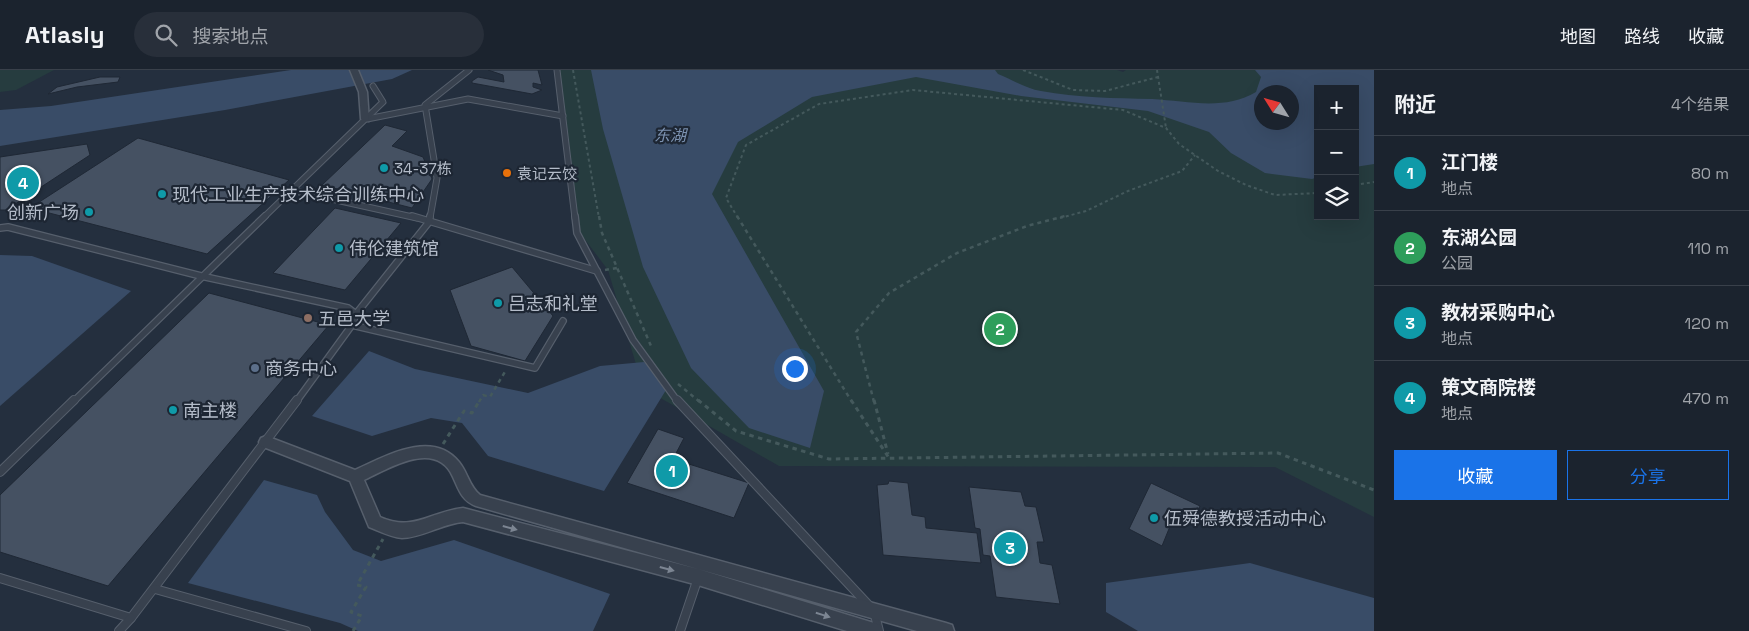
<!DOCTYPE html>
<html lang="zh">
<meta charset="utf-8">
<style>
body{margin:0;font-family:"Space Grotesk","Noto Sans SC",sans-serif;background:#282f3a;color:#f1f3f6}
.controls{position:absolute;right:15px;top:15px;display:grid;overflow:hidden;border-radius:0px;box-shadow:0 5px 20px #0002}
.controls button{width:45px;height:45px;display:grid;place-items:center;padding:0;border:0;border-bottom:1px solid #39404a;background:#1b232e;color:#f1f3f6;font:25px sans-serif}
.compass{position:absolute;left:1254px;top:15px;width:45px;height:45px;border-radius:50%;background:#1b232e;box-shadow:0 5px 20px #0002;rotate:307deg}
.you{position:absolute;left:794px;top:298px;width:18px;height:18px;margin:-12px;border:4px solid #fff;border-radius:50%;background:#1a73e8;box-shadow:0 0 0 8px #1a73e833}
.badge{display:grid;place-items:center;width:32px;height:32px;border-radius:50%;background:#1a73e8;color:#fff;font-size:16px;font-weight:700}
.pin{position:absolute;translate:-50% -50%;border:2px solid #fff;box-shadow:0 1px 5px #0006}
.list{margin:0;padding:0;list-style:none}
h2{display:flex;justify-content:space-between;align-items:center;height:65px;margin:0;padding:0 20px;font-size:21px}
h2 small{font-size:16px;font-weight:400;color:#a0a4aa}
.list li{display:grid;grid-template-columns:32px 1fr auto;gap:15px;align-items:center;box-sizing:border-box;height:75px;padding:0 20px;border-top:1px solid #39404a}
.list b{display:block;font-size:19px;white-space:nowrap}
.list p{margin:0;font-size:16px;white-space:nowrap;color:#a0a4aa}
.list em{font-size:16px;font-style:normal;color:#a0a4aa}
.actions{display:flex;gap:10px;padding:15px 20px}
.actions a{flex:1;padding:11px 0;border:1px solid #1a73e8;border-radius:0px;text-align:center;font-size:18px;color:#1a73e8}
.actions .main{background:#1a73e8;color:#fff}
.icon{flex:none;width:28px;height:28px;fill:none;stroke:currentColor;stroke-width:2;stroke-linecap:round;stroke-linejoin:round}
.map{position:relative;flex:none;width:1374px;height:561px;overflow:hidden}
header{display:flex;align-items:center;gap:30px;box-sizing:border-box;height:70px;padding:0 25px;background:#1b232e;border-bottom:1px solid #39404a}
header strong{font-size:24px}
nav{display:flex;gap:28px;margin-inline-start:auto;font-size:18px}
.search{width:350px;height:45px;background:#282f3a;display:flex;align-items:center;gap:12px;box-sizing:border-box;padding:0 18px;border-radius:28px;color:#a0a4aa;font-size:19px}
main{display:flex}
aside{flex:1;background:#1b232e}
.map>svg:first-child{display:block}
</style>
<header>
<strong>Atlasly</strong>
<div class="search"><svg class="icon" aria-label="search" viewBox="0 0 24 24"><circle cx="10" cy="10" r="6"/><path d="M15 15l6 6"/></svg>搜索地点</div>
<nav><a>地图</a><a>路线</a><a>收藏</a></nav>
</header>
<main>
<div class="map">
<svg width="1374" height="561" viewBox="0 0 1374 561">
<rect width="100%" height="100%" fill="#242f3e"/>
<!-- green -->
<g fill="#263c3f" fill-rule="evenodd">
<path d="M0,0H54L16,20L0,22Z"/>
<path d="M560,0H1117L1123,2L1126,0H1374V447L1275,397L779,396L643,318L608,200L580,163ZM1318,19H1355V146H1318ZM1262,22H1292V52H1262Z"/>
</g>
<!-- water -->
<g fill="#394c67" fill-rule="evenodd">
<path d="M291,0H412L392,9L225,40L0,76V40L51,36Z"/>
<path d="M591,0H995L998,4C1011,9 1026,19 1041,21C1078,28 1114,28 1152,29C1188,31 1224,41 1256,22L1261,7L1255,0H1374V94L1355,97V19H1318V107L1312,109L1265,103L1231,83L1209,62L1148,41L1021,26L916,7L812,27L738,72L712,124L824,321L810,378L749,358L691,298L643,197L603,59ZM1262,22H1292V52H1262Z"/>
<path d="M0,185L32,186L131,221L0,336Z"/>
<path d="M369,281L415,299L528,323L600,296L644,292L650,297L666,320L604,421L488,386L462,353L431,348L372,366L312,346Z"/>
<path d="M264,410L317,425L325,442L353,480L381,491L454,470L610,524L593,561H358L340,553L188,513Z"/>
<path d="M1250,493L1374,528V561H1138L1106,542V513Z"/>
</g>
<!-- building -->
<g fill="#455162" stroke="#1f2835">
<path d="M488,0H538L542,15L533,13V17L542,20L532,24L472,13V11L478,7L504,12L503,5Z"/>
<path d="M100,7H120L118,12L77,17L48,24L57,17Z"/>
<path d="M385,55L407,61L392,76L423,87L432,109L412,138L322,115Z"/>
<path d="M138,68L289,110L207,184L30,138Z"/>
<path d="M87,74L90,85L6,140H0V87Z"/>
<path d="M335,138L401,153L345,220L273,203Z"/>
<path d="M512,197L553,246L525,291L471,276L450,220Z"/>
<path d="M209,223L329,255L108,516L0,482V425Z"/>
<path d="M658,359L684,368L673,389L749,413L734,448L627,413Z"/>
<path d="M889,411L908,413L912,445L925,447L926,458L977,463L981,493L883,485L877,415L888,414Z"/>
<path d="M1151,413L1200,436L1193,452L1175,444L1162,476L1129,459Z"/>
<path d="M969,417L1021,422L1025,436L1036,437L1044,472H1037L1040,493L1052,495L1060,534L996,527L990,486L983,485L980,459L975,458Z"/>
</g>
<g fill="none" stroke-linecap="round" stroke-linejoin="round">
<!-- lane-far2 casing -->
<g stroke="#565f6c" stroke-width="7">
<g id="lane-far2">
<path d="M557,0L575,148"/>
<path d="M367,49L468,29L563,46"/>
<path d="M291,120L417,148"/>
<path d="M263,148L383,32L373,16"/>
<path d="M430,148L437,108L425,35L469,0"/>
</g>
</g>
<!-- lane-far1 casing -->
<g stroke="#565f6c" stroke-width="8">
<g id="lane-far1">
<path d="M412,146L597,201"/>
<path d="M575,146L577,163L633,270L678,332"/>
<path d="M0,158L8,157L201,206L348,238L356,244L352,255L296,332"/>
<path d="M356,244L429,152L430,146"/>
<path d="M352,255L535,298L563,251"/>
<path d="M73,332L265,146"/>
</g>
</g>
<!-- lane casing -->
<g stroke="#565f6c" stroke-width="10">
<g id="lane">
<path d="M677,330L874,541L879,561"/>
<path d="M0,402L74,330"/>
<path d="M0,508L131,548L297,330"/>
<path d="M155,519L306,561"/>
<path d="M119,561L131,548"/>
<path d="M680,561L698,508"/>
</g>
</g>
<!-- street casing -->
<g stroke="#565f6c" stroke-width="3">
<g id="street">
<path d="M350,0H358L367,22L369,51L361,49L359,22Z"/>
<path d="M266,366L355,400C386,386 432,359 459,392C468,403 469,416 480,425L946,553L952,555L954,561H917L476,436C462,431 459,420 453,407C436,369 390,398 364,410L380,447C414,462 429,442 463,438L698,499L874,553L880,555L882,561H847L698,515L463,452C442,454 421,468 402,468C391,467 379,461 369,457L350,411L261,376L259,372L261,368Z"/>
</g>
</g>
<!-- path-far2 -->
<g stroke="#44595c" stroke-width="2" stroke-dasharray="3 3" stroke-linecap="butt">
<path d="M573,0L599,148"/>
<path d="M1023,0L1073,20L1105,21L1158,7"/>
<path d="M1157,0L1166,58"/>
<path d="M1355,115L1374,112"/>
<path d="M738,148L726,128L746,75L819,34L913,20L1123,40L1166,58L1179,74L1218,101L1246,115L1275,125L1318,123"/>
<path d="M1060,148L1086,141L1128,121L1182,101L1195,85"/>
</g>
<!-- path-far1 -->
<g stroke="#44595c" stroke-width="2.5" stroke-dasharray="4 4" stroke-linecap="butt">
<path d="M599,146L602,163L651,276"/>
<path d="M737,146L852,332"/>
<path d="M605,200L617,198"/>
<path d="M678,314L700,332"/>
<path d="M479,332L483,325L490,327L506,300"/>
<path d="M874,332L856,262L889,223L957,183L1027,156L1065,146"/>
</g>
<!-- path -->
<g stroke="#44595c" stroke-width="3" stroke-dasharray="4.5 4.5" stroke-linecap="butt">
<path d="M698,330L736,361L829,389L1278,383L1374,420"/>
<path d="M851,330L889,388"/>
<path d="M874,330L888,384"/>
<path d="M443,374L464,341L472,343L480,330"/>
<path d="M353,561L362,546L351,542L366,517L357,515L383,469"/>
</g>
<!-- lane-far2 -->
<use href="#lane-far2" stroke="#38414e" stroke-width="5"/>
<!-- lane-far1 -->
<use href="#lane-far1" stroke="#38414e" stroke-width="5.5"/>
<!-- lane -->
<use href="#lane" stroke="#38414e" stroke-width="8"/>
<!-- street -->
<use href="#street" fill="#38414e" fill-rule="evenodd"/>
</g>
<!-- one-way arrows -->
<defs><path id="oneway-solid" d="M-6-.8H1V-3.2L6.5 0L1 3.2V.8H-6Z" transform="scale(1.25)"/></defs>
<g fill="#7c8592">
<use href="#oneway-solid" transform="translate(510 458) rotate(15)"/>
<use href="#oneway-solid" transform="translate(667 499) rotate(15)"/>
<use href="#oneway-solid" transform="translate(823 545) rotate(17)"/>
</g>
<!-- markers -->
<g fill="#0f9aa8" stroke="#1d2633" stroke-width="2">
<circle cx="384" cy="98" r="5"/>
<circle cx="162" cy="124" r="5"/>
<circle cx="89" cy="142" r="5"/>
<circle cx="339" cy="178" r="5"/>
<circle cx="498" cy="233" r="5"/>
<circle cx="173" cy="340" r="5"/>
<circle cx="1154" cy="448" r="5"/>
</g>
<circle fill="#e8710a" stroke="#1d2633" stroke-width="2" cx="507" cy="103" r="5"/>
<circle fill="#8d6e63" stroke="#1d2633" stroke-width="2" cx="308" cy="248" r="5"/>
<circle fill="#5c6f8a" stroke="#1d2633" stroke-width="2" cx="255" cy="298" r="5"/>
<g text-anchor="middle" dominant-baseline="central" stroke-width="4.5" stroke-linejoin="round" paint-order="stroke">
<!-- far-poi labels -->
<g font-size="15" fill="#b4bcc9" stroke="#1d2633" text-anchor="start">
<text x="394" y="98">34-37栋</text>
<text x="517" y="103">袁记云饺</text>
</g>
<!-- far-water labels -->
<g font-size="16" font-style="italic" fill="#7c92b1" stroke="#1d2633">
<text x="670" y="65">东湖</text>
</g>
<!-- poi labels -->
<g font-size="18" fill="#b4bcc9" stroke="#1d2633" text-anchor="start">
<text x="172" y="124">现代工业生产技术综合训练中心</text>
<text x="79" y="142" text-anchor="end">创新广场</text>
<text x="349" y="178">伟伦建筑馆</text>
<text x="508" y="233">吕志和礼堂</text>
<text x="318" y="248">五邑大学</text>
<text x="265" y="298">商务中心</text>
<text x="183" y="340">南主楼</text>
<text x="1164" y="448">伍舜德教授活动中心</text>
</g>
</g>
</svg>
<div class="controls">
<button>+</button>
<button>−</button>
<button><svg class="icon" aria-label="layers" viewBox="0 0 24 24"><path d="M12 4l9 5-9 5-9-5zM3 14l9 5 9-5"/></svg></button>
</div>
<svg class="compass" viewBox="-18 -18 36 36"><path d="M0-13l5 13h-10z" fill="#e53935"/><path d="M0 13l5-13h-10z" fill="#a0a4aa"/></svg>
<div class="you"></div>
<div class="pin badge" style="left:672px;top:401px;background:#0f9aa8">1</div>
<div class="pin badge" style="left:1000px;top:259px;background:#2e9e5b">2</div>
<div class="pin badge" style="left:1010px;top:478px;background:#0f9aa8">3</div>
<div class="pin badge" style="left:23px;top:113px;background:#0f9aa8">4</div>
</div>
<aside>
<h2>附近<small>4个结果</small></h2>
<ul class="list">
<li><span class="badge" style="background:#0f9aa8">1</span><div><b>江门楼</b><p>地点</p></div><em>80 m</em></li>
<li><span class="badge" style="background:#2e9e5b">2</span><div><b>东湖公园</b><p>公园</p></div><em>110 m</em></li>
<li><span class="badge" style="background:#0f9aa8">3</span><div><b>教材采购中心</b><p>地点</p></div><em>120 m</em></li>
<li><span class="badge" style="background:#0f9aa8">4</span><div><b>策文商院楼</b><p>地点</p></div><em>470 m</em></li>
</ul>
<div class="actions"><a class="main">收藏</a><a>分享</a></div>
</aside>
</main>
